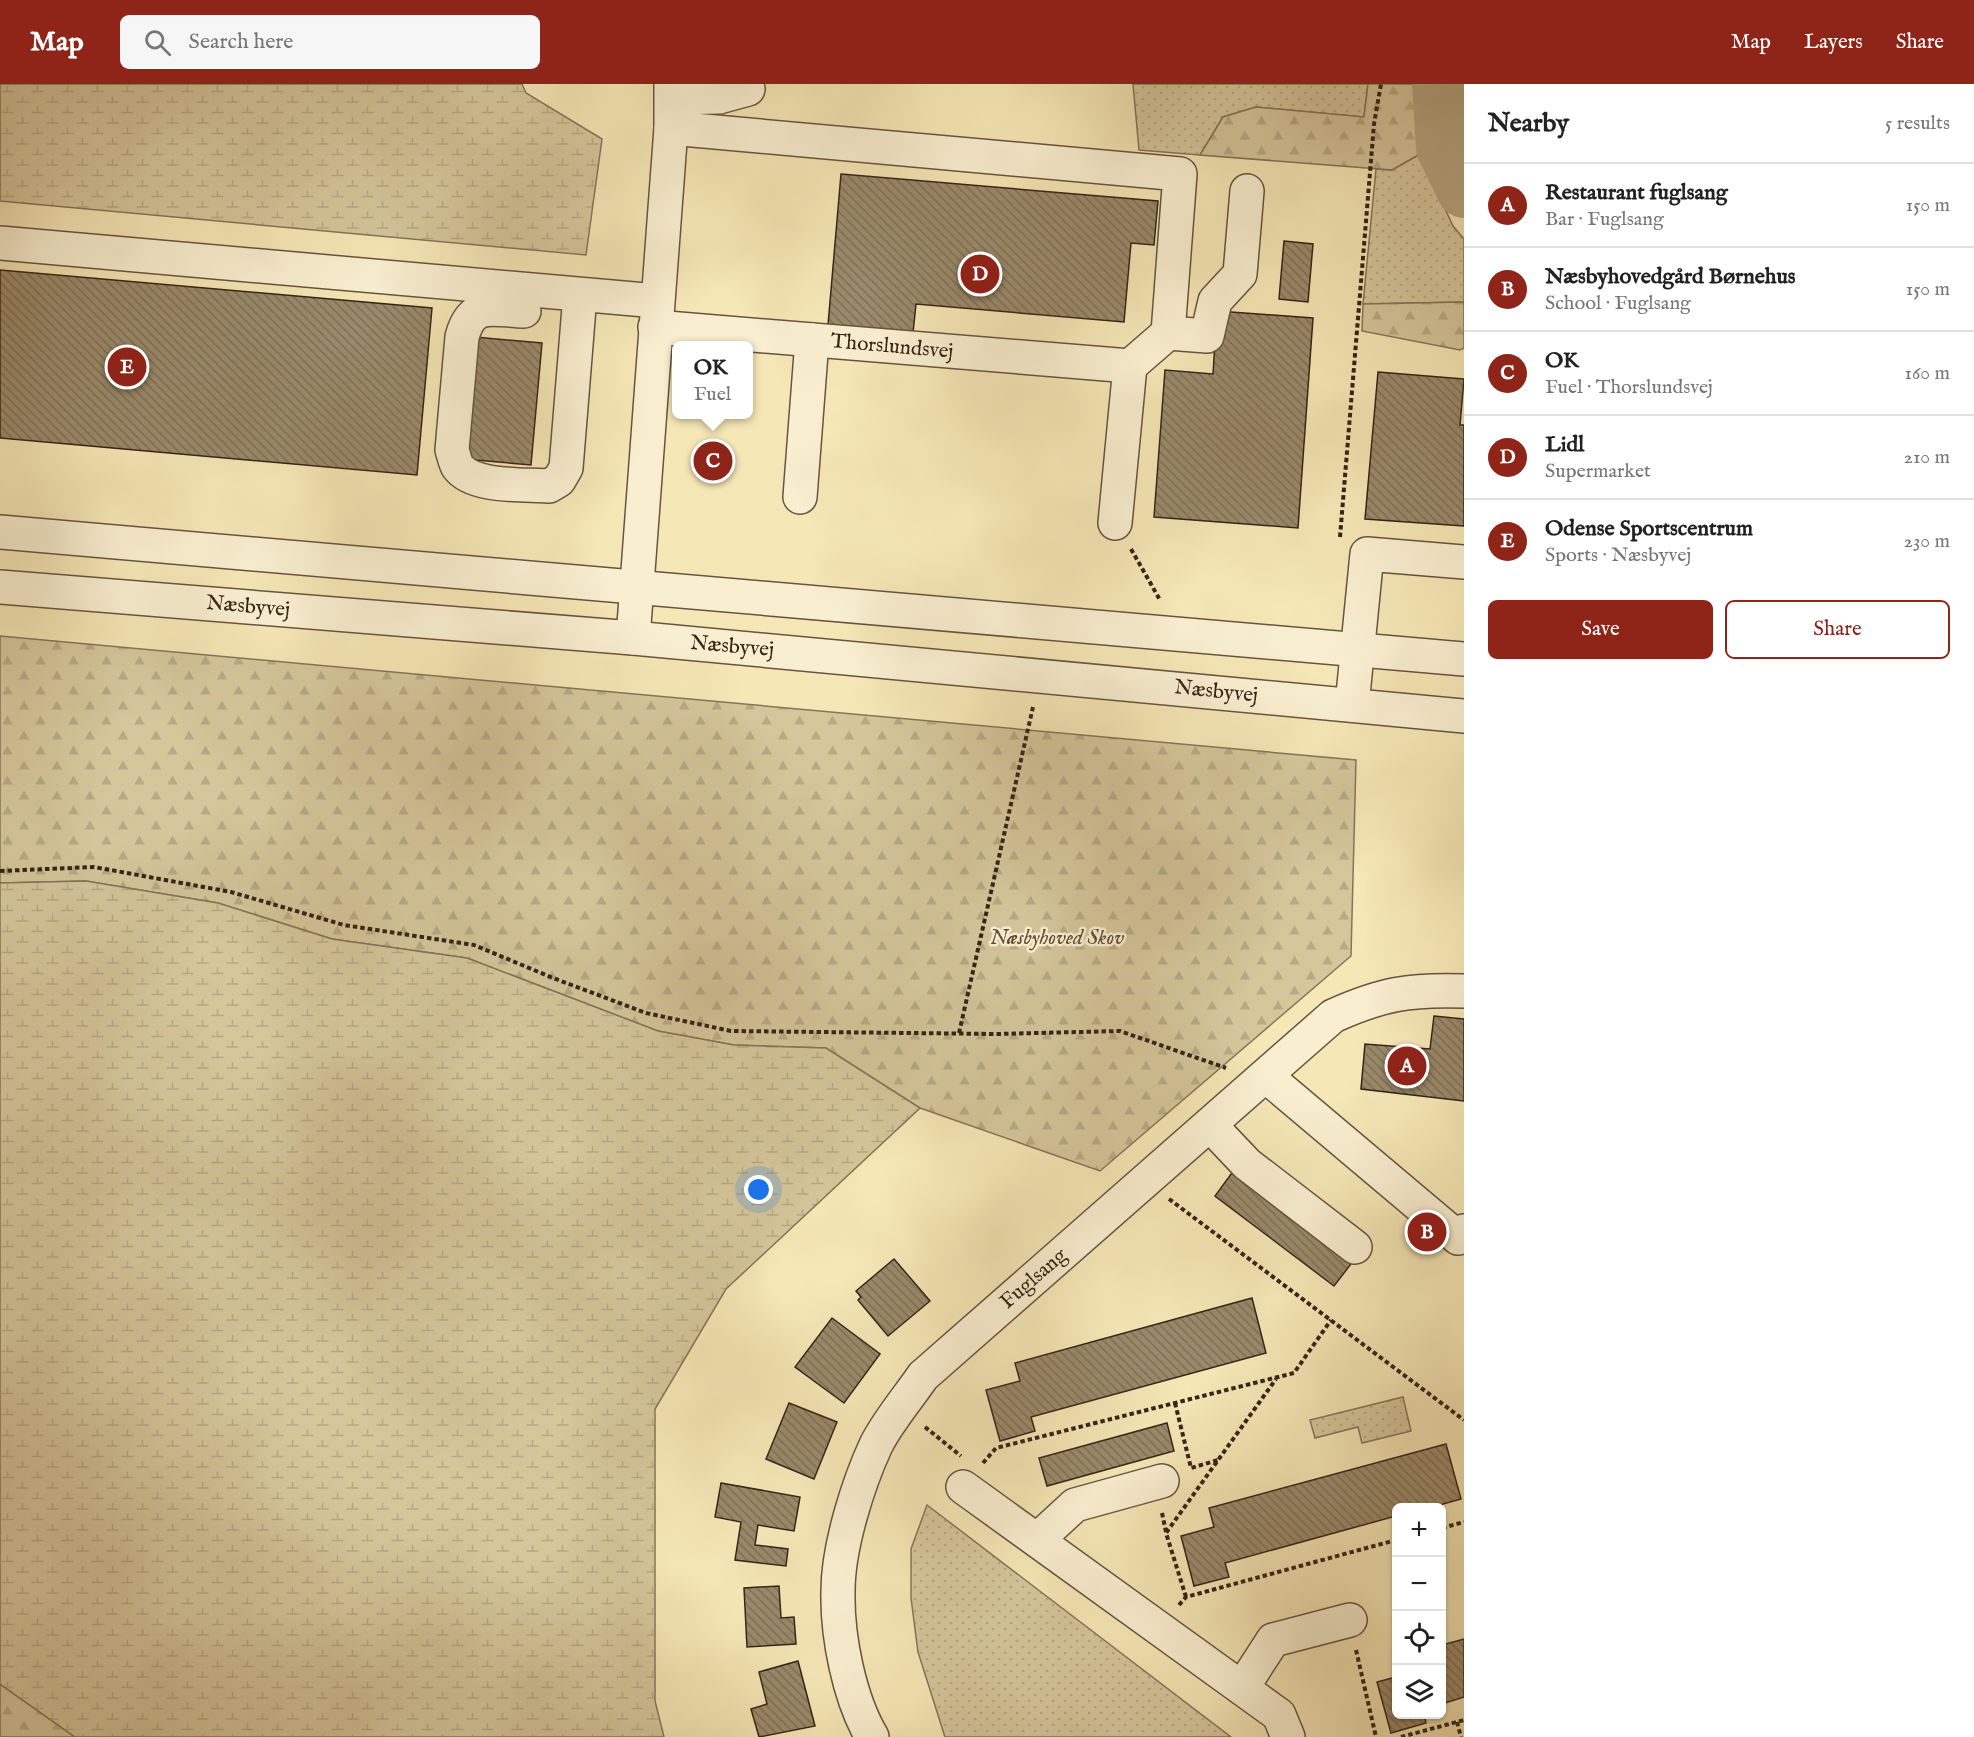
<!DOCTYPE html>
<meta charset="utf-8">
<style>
body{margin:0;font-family:"IM FELL English",serif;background:#f6f6f6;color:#222}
.controls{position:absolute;right:18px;bottom:18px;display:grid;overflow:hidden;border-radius:9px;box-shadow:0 2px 4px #0004}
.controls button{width:54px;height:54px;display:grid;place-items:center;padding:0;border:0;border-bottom:2px solid #e0e0e0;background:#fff;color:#222;font:30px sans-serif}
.you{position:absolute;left:759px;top:1106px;width:21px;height:21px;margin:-15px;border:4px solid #fff;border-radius:50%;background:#1a73e8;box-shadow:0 0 0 9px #1a73e833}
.badge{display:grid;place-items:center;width:39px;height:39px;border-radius:50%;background:#8f2418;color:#fff;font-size:20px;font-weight:700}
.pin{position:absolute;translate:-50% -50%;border:3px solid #fff;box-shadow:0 2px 6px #0006}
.popup{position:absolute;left:672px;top:257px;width:81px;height:78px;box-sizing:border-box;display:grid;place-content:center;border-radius:9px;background:#fff;filter:drop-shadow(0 2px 4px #0005);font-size:20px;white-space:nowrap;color:#767676}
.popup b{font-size:22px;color:#222}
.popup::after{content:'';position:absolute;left:50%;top:100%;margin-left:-12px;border:12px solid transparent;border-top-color:#fff}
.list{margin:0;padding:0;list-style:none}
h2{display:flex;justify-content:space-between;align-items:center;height:78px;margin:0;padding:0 24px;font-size:26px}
h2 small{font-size:20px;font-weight:400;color:#767676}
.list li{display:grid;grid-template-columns:39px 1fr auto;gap:18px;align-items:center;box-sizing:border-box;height:84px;padding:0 24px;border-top:2px solid #e0e0e0}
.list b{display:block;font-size:22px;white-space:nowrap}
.list p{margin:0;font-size:20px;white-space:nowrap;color:#767676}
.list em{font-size:20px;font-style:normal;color:#767676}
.actions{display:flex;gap:12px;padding:18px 24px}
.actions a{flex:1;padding:14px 0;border:2px solid #8f2418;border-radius:9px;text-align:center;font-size:21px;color:#8f2418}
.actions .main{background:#8f2418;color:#fff}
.icon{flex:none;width:33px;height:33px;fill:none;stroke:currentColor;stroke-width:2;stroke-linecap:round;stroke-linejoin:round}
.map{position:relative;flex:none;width:1464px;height:1653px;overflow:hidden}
header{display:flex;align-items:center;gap:36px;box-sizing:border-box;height:84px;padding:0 30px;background:#8f2418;color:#fff}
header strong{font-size:28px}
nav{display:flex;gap:33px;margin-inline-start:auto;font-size:21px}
.search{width:420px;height:54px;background:#f6f6f6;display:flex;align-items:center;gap:15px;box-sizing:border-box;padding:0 21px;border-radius:9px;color:#767676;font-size:22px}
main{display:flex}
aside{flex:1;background:#fff}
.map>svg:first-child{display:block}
</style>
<header>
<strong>Map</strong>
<div class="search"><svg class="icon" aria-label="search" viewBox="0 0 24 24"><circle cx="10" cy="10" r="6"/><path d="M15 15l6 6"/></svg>Search here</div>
<nav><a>Map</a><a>Layers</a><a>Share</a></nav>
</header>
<main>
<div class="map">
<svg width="1464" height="1653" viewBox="0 0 1464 1653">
<defs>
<pattern id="grass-dots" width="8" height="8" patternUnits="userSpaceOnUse" patternTransform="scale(1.5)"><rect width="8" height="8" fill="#d5c69b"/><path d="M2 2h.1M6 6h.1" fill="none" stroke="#b7aa85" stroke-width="1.8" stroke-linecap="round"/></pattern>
<pattern id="forest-firs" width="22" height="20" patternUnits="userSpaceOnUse" patternTransform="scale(1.5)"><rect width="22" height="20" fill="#d5c69b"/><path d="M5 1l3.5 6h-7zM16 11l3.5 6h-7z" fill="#b7aa85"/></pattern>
<pattern id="wetland-marsh" width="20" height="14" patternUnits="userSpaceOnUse" patternTransform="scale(1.5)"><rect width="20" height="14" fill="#d5c69b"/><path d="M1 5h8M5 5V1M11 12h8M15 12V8" fill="none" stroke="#b7aa85"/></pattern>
<pattern id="building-back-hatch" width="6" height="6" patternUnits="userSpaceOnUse" patternTransform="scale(1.5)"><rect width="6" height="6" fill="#9a896a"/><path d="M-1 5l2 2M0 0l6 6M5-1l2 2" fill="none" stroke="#7e7056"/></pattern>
</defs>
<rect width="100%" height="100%" fill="#f6e7b6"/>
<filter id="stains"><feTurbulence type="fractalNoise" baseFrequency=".00333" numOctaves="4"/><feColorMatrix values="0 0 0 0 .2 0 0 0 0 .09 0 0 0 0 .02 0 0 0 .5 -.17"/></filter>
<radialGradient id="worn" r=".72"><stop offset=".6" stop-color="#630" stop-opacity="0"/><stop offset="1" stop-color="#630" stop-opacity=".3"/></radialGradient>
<!-- grass -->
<g fill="url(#grass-dots)" stroke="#867559" stroke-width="1.5">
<path d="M1133,0H1368L1364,33L1256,23L1223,33L1200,71L1139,66Z"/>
<path d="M1420,70L1453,142L1464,155V218L1363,220L1376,85L1392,86Z"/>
<path d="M1403,1313L1411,1347L1362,1359L1358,1343L1315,1354L1310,1336Z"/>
<path d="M927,1421L1231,1653H945L918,1568L911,1514V1465Z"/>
</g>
<!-- forest -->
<g fill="url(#forest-firs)" stroke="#867559" stroke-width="1.5">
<path d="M1368,0H1419L1416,37L1420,70L1392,86L1200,71L1223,33L1256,23L1364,33Z"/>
<path d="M1464,218V264L1460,266L1362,247L1363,220Z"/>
<path d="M0,552L1356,676L1351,872L1100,1087L920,1024L826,964L734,961L658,947L467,874L332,855L218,819L86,797L0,799Z"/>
<path d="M0,1600L75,1653H0Z"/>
</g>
<!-- wetland -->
<g fill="url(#wetland-marsh)" stroke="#867559" stroke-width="1.5">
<path d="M0,0H522L526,9L602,55L586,171L0,117Z"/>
<path d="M86,797L218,819L332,855L467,874L658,947L734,961L826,964L920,1024L726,1205L655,1325V1617L664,1653H75L0,1600V799Z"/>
</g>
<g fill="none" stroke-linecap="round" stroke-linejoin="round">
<!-- river -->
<path stroke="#b5a580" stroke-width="54" d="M1439,0L1443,64L1464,107"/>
</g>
<!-- building -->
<g fill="url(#building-back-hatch)" stroke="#362417" stroke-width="1.5">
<path d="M841,90L1158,117L1154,161L1131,159L1124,238L916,220L913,249L828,241Z"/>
<path d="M1284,157L1313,160L1308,218L1279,215Z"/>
<path d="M0,186L432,224L417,391L0,354Z"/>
<path d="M1217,227L1313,234L1298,444L1154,433L1165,286L1213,290Z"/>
<path d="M475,253L542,259L531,381L464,375Z"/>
<path d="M1378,288L1464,295L1460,341H1464V442L1365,435Z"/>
<path d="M1434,932L1464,935V1017L1361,1005L1365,960L1430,965Z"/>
<path d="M1234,1086L1354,1176L1334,1202L1215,1112Z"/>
<path d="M894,1175L930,1217L888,1252L858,1216L861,1213L856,1207Z"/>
<path d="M1252,1214L1266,1269L1031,1333L1035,1347L1000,1357L986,1306L1020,1297L1015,1279Z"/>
<path d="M832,1234L880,1270L844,1319L795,1283Z"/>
<path d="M789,1319L837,1338L814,1395L766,1375Z"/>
<path d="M1167,1339L1174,1367L1047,1402L1039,1374Z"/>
<path d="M1446,1360L1461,1415L1429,1424H1396V1432L1225,1479L1229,1493L1194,1502L1181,1452L1214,1443L1209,1424Z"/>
<path d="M721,1399L800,1413L794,1447L758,1441L755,1461L788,1465L786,1482L735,1476L741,1438L715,1433Z"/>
<path d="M779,1502L781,1534L794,1533L796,1560L747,1563L744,1504Z"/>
<path d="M1464,1555V1613L1442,1620V1561Z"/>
<path d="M798,1577L815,1642L759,1653L751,1625L767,1620L759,1588Z"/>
<path d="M1396,1593V1630H1424L1426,1639L1391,1649L1377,1598Z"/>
</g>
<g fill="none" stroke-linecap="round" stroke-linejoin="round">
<!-- minor casing -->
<g stroke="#66553f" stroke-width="36">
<g id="minor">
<path d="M672,14L719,13L748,5"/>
<path d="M671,44L1180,90L1168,249L1130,282L1115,439"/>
<path d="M0,159L657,217"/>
<path d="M524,227C492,226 472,216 462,253L452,366C454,371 455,379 458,383C474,404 524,400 549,402L559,396L566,384L580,211"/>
<path d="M655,243L1130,282"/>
<path d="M1168,249L1207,252L1215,217L1240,190L1247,107"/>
<path d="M800,413L812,256"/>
<path d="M0,448L1464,575"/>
<path d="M0,503L633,554L1464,632"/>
<path d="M633,554L671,44V0"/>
<path d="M1352,621L1367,470L1464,478"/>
<path d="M1266,992L1458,1154L1464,1147"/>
<path d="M1210,1041L1247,1080L1355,1163"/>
<path d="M963,1403L1279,1631L1288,1653"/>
<path d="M1037,1456L1075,1421L1162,1397"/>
<path d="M1242,1604L1273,1556L1350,1536"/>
<path d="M872,1653C849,1614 837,1552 838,1507C838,1463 858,1400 876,1361C888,1337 908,1314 923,1292L1333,932C1382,910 1410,905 1464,907"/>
</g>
</g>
<!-- path -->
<g stroke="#362417" stroke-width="4" stroke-dasharray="4.5 3" stroke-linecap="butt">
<path d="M1340,453L1374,40L1381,0"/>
<path d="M1131,465L1160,516"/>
<path d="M0,787L94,783L231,808L344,841L474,861L553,894L646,929L731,947L997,950L1120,947L1226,984"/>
<path d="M959,949L1033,623"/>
<path d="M1169,1115L1464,1336"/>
<path d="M1175,1319L1191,1384L1218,1376"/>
<path d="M925,1343L961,1372"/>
<path d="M983,1379L996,1364L1294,1289L1331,1236"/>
<path d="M1162,1429L1166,1448"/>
<path d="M1442,1444L1464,1438"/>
<path d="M1186,1513L1166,1449L1276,1295"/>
<path d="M1179,1521L1186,1513L1396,1456"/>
<path d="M1356,1566L1376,1653"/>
<path d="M1457,1638L1461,1653"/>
<path d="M1401,1653L1464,1636"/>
</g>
<!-- minor -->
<use href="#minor" stroke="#f9efd0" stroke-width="33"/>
</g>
<g text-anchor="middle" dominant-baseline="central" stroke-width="5" stroke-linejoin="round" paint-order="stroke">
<!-- street labels -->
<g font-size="21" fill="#362417" stroke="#f9efd0">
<text transform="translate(892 263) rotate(5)">Thorslundsvej</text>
<text transform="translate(248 523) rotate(5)">Næsbyvej</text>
<text transform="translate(732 563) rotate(5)">Næsbyvej</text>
<text transform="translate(1216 608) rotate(6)">Næsbyvej</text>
<text transform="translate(1034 1195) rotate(-41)">Fuglsang</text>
</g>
<!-- park labels -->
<g font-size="21" font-style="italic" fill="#5e4c38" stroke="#f9efd0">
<text x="1057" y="854">Næsbyhoved Skov</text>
</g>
</g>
<rect width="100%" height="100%" filter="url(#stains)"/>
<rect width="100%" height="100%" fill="url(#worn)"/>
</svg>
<div class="controls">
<button>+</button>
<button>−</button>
<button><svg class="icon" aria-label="locate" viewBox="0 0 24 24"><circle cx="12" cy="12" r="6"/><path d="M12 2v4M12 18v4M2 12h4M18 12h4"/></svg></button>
<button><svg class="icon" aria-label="layers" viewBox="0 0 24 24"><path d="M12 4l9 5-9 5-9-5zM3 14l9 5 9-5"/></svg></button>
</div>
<div class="you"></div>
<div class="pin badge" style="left:1407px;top:982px">A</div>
<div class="pin badge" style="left:1427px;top:1148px">B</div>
<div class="pin badge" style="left:713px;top:377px">C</div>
<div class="popup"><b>OK</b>Fuel</div>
<div class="pin badge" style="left:980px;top:190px">D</div>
<div class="pin badge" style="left:127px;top:283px">E</div>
</div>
<aside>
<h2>Nearby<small>5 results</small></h2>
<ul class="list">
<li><span class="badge">A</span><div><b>Restaurant fuglsang</b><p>Bar · Fuglsang</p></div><em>150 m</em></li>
<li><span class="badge">B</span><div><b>Næsbyhovedgård Børnehus</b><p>School · Fuglsang</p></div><em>150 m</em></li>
<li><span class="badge">C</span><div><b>OK</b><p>Fuel · Thorslundsvej</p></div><em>160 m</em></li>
<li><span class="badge">D</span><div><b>Lidl</b><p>Supermarket</p></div><em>210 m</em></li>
<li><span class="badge">E</span><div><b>Odense Sportscentrum</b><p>Sports · Næsbyvej</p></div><em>230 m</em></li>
</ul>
<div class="actions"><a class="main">Save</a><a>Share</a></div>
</aside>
</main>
